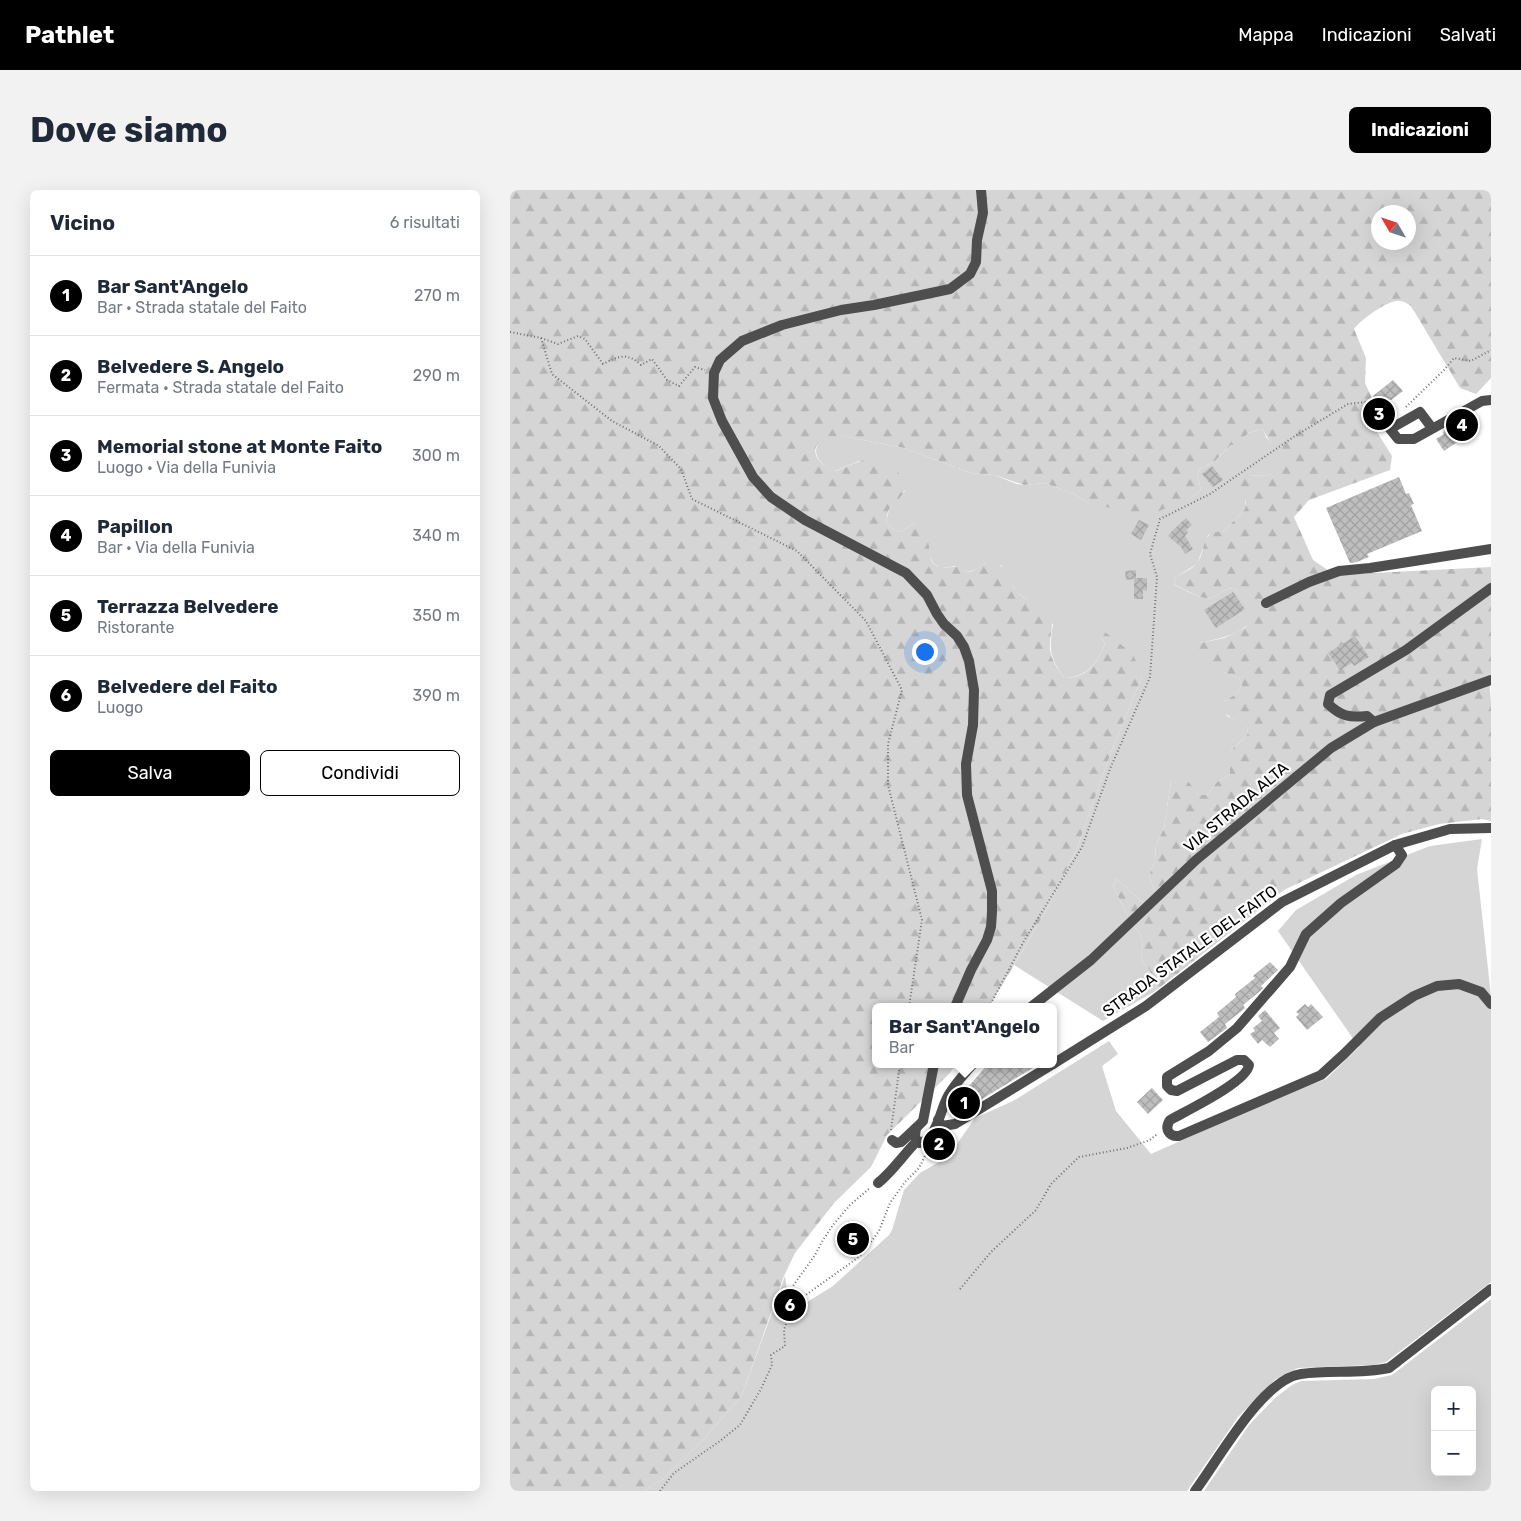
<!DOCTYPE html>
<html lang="it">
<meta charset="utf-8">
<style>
body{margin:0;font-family:Rubik,sans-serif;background:#f2f2f3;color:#1f2937}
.controls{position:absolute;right:15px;bottom:15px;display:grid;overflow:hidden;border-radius:8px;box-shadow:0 5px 20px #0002}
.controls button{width:45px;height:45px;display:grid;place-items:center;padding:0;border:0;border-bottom:1px solid #e0e1e3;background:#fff;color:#1f2937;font:25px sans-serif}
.compass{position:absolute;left:861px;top:15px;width:45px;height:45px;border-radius:50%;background:#fff;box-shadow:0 5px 20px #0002;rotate:309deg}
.you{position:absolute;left:414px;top:461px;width:18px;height:18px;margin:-12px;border:4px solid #fff;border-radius:50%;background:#1a73e8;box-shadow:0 0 0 8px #1a73e833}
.badge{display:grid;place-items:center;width:32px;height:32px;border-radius:50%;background:#000;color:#fff;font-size:16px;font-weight:700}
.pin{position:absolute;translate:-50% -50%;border:2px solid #fff;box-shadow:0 1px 5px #0006}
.popup{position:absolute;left:362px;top:813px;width:185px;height:65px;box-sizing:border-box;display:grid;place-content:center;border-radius:8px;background:#fff;filter:drop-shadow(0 1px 4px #0005);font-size:16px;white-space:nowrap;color:#747a83}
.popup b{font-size:19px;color:#1f2937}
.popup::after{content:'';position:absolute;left:50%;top:100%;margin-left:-10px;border:10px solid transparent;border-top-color:#fff}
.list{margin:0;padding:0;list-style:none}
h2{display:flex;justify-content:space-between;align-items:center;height:65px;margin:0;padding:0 20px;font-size:21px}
h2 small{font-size:16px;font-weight:400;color:#747a83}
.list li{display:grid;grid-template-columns:32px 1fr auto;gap:15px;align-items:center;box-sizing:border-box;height:80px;padding:0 20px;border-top:1px solid #e0e1e3}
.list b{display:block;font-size:19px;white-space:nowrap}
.list p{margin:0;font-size:16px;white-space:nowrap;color:#747a83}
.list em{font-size:16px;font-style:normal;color:#747a83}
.actions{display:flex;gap:10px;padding:15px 20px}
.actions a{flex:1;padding:11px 0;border:1px solid #000;border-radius:8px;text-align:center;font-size:18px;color:#000}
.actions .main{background:#000;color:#fff}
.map{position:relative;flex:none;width:981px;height:1301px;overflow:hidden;border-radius:8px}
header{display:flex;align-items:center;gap:30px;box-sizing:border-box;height:70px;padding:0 25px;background:#000;color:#fff}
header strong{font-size:24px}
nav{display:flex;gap:28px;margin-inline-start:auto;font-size:18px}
.intro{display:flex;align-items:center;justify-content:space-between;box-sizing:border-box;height:120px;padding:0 30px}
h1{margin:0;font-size:35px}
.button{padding:12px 22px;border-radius:8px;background:#000;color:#fff;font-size:18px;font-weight:700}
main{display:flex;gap:30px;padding:0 30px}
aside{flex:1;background:#fff;border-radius:8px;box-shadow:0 5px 20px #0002}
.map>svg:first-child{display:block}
</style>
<header>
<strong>Pathlet</strong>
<nav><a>Mappa</a><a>Indicazioni</a><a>Salvati</a></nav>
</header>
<div class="intro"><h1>Dove siamo</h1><a class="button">Indicazioni</a></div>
<main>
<aside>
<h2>Vicino<small>6 risultati</small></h2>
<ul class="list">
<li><span class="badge">1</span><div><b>Bar Sant'Angelo</b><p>Bar · Strada statale del Faito</p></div><em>270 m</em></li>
<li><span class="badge">2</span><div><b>Belvedere S. Angelo</b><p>Fermata · Strada statale del Faito</p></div><em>290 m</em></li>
<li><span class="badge">3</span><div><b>Memorial stone at Monte Faito</b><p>Luogo · Via della Funivia</p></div><em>300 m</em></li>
<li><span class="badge">4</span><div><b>Papillon</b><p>Bar · Via della Funivia</p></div><em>340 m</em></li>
<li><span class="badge">5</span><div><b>Terrazza Belvedere</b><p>Ristorante</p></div><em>350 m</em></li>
<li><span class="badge">6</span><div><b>Belvedere del Faito</b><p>Luogo</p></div><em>390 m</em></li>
</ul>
<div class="actions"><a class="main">Salva</a><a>Condividi</a></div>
</aside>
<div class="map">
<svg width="981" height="1301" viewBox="0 0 981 1301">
<defs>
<pattern id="forest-firs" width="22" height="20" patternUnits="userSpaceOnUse" patternTransform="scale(1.25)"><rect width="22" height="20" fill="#d5d5d5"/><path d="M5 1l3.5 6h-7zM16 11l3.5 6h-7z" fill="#b5b5b5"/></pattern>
<pattern id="building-cross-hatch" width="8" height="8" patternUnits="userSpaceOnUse" patternTransform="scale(1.25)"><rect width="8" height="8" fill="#bebebe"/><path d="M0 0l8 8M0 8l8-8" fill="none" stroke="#a2a2a2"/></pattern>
</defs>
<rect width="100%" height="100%" fill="#fff"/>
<!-- green -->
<g fill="#d5d5d5" fill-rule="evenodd">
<path d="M753,239L756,247L767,258L776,272L760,285L737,286L735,319L713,342L698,345L687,374L666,387L664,394C672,399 694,411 702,408C711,403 712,399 724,398C729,404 737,409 741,416C755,440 705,450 690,453L713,482L729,488L732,496L727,503L714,512L717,526L733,532L738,538L737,546L720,561V584L707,592L697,605H689L674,587L661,591L654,638L646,655L645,671L639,686L645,702L644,710L637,714L630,710L607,689L603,696L620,731L630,744L633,752L631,767L634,774L639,779L643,787L646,795L644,802L593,831L504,775L536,721L566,661L603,557L632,487L591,447L595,454C587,473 578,487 554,488C539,466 539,460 543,434L525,424L516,409L507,402L491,375L476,373C465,380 458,386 447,376L431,378L424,374L420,367L418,351L404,333L391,342L383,339L377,334C376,318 385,312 395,301L349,271L325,281C319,279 316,277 311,272C302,262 307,255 313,245L338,247L394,258L461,283L484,285L507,294L514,295L535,293L566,305L579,314L682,307L691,300L687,285L690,279L705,271L721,255L734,248L738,243Z"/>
<path d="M972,649L967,679L981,806V1092L876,1172L863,1175L788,1178L766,1189L728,1227L677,1301H134L153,1289L195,1248L232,1205L275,1086L279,1112L286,1119L323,1096L379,1045L382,1040L394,1000L410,983L438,967L465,928L503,911L599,851L608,864L592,876L606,921L641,964L769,907L816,889L849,857L768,741L786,720L846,685L920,656Z"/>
<path d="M981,1109V1301H694L739,1235L765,1208L782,1195L791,1191L864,1189L882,1185ZM925,1200H962V1282H925Z"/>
</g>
<!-- forest -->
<path fill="url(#forest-firs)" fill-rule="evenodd" d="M0,0H981V188L966,204L950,198L901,116C896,113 892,110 886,111C876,112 850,130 844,139L856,168L855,193L862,208V227L865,239L882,266L880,280L799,310L784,327L803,370L825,385L981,377V484L979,488L981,513V631L972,629L929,634L892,644L774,700L644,802L646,795L643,787L639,779L634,774L631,767L633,752L630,744L620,731L603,696L607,689L630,710L637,714L644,710L645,702L639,686L645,671L646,655L654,638L661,591L666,586H674L689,605H697L707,592L720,584V561L737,546L738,538C730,529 719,529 712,520L714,512L727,503L732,496L729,488L713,482L685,459L690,453L714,448L735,438L740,432L743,424L741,416L724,398C712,399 711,403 702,408C693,411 672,398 664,394L666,387C672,383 683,379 687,373C697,360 690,339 713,342L735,319L736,311L723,302L724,294L737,286L760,285L775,271C769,260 757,250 753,239L738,243L734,248L733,255H721L705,271L690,279L687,285L691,300L682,307L640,325L579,314L566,305L535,293L514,295L484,285L461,283L394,258L338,247L313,246C311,249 308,253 306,257C302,268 316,278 326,281C338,276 349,270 363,269C374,269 401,288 394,301C387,316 375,314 377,334L383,339L391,342L404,333C410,337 416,343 418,351C421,361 417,375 431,377C436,378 443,377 448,376C465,392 469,368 485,373C496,375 500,392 506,400C508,404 513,406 517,410C520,414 522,419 525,423L541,426C544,437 539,447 540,459C541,470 548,479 554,488C578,488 587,473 595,454L591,447V439L623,464L632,487L603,557L566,661L536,721L479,817H365V874H446L440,883L377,945L361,977L324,1013L285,1063L274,1086L232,1205L195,1248L153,1289L134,1301H0ZM868,22H898V52H868Z"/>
<!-- building -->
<g fill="url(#building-cross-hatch)">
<path d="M883,190L893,201L872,217L863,206Z"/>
<path d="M953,229L962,242L934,261L926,249L934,244L933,242Z"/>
<path d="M702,276L713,290L703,297L692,284Z"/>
<path d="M889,287L896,304L899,303L904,314L901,315L912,341L857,364L859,367L847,372L840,373L816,318Z"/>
<path d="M676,328L682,335L676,340L678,342L675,346L683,359L675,364L671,357L658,346L663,340Z"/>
<path d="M629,330L639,335L631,350L621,344Z"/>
<path d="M626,380V388H637V401L633,400V409H624V389L616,390L615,381Z"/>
<path d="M723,402L735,419L706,438L694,420Z"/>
<path d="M845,446L859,467L844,476L842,473L830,480L818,463Z"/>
<path d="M760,772L768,780L751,796L753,798L749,802L733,815L735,818L734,819L715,834L717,838L698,852L690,842L709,827L707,823L726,807L725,804L745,788L743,786Z"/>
<path d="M795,814L798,817L801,814L813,827L797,840L786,827L789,824L786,822Z"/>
<path d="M755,820L770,838L764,843L769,849L760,857L752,850L748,854L740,844L745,841L743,838L752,831L748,826Z"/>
<path d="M478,874H529L446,925L441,917Z"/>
<path d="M642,898L653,910L638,924L627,912Z"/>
</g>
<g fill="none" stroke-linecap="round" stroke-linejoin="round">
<!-- path -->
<g stroke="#707070" stroke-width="2" stroke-dasharray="1 2.5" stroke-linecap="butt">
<path d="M0,142L31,148L42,184L102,231L149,256L171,279L182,309L287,361L356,431L392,500L378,554V595L412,730L399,817"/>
<path d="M31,148L48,154L68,146L75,149L93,174C109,166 117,162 131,175L142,169L157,190L169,196L185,177L195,180"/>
<path d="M896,217L934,180L944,168L961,171L981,160"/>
<path d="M866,219L874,229"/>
<path d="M479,817L514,751L572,657L600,579L640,487L647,387L640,364L650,329L700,304L785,246L838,214L856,212L881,226"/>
<path d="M381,940L390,874"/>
<path d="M450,1099L481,1062L526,1020L541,994L569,967L617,958L640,950L647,944"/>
<path d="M286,1111L281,1105L283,1096L305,1065L313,1050L323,1035L340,1015L360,998"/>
<path d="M150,1301L164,1283L210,1251L230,1235L251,1199L262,1175L261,1165L275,1156L274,1140L283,1114L335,1077L350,1066L358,1056L369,1041L380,1013L395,992L409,978L417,962"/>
</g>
<!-- minor -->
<g stroke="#4e4e4e" stroke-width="10">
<path d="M922,238L910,222L880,239L888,249H904L972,211L981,210"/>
<path d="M756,413L799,392L829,381L860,378L981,359"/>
<path d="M864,532L857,526C839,528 831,526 818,514L820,505L896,460L981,398"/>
<path d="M885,655L892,665L886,674L831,713L796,744L780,777L727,838L699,861L657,887V896L661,900L667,901L727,870H734L739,875C737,892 676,921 660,930C654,939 659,947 669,946L811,885L834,864L870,828L904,806L927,796L949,794L971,802L981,814"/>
<path d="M445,817L461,780L477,750L481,737L482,722V701L457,605L456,574L463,535L464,500L459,471L454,457L447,446L434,434L427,424L417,405L396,383L295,330L261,307L243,287L212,231L203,208L204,183L210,170L232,151L272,135L331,120L364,115L440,99L460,84L466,72L467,50L473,23L471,0"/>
<path d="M521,817L581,770L686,670L821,558L864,532L981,490"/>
<path d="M424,874L413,931L406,938L405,946L407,951L410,953C427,949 430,920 438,906C444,895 454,884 463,874"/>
<path d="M382,950L386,953L391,952L406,938"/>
<path d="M368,993C383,981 394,964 407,951"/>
</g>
<!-- tertiary -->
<g stroke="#4e4e4e" stroke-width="10">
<path d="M543,874L636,816L772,712L885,655L940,639L981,638"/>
<path d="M428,930L432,936L445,934L543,874"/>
<path d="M685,1301C707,1272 752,1189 791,1184C820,1180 850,1184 879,1178L981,1099"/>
</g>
</g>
<g text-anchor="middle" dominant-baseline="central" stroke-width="4.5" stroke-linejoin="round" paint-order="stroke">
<!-- street labels -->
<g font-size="16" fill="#000" stroke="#fff">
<text transform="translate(726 617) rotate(-40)">VIA STRADA ALTA</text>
<text transform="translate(680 761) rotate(-36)">STRADA STATALE DEL FAITO</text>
</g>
</g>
</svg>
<div class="controls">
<button>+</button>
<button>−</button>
</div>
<svg class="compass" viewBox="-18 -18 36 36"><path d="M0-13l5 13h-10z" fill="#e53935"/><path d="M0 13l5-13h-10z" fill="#747a83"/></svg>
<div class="you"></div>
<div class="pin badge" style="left:454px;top:913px">1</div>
<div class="popup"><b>Bar Sant'Angelo</b>Bar</div>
<div class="pin badge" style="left:429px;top:954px">2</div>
<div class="pin badge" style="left:869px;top:224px">3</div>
<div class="pin badge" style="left:952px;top:235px">4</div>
<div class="pin badge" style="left:343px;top:1049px">5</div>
<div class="pin badge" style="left:280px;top:1115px">6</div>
</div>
</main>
